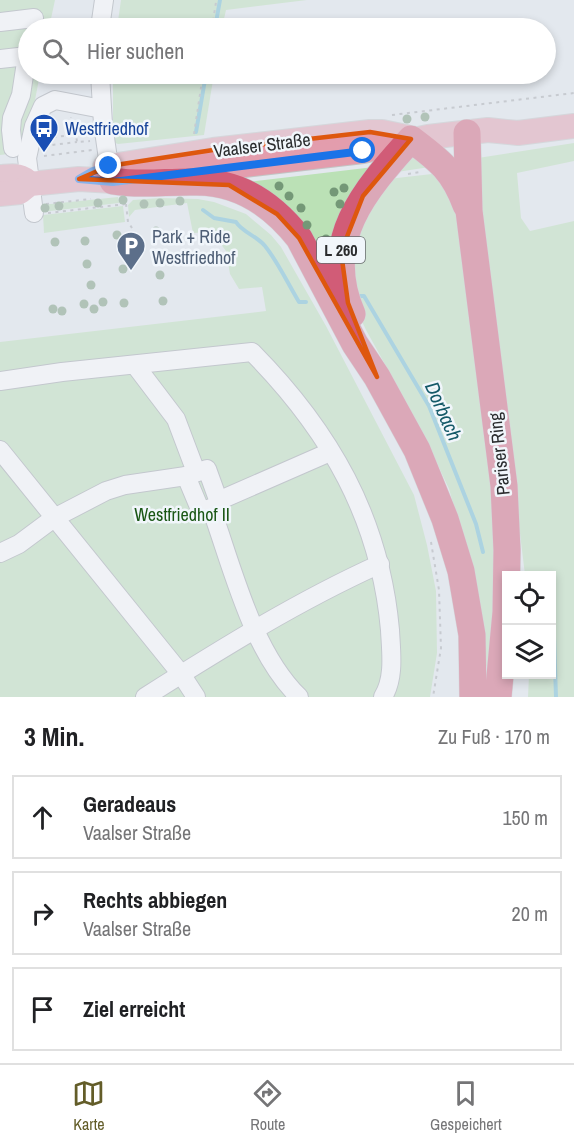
<!DOCTYPE html>
<html lang="de">
<meta charset="utf-8">
<style>
body{margin:0;font-family:"Archivo Narrow",sans-serif;background:#f6f6f6;color:#202124}
.controls{position:absolute;right:18px;bottom:18px;display:grid;overflow:hidden;border-radius:0px;box-shadow:0 3px 9px #0003}
.controls button{width:54px;height:54px;display:grid;place-items:center;padding:0;border:0;border-bottom:2px solid #e0e0e0;background:#fff;color:#202124;font:30px sans-serif}
.stop{position:absolute;width:18px;height:18px;margin:-14px;border:4px solid #1a73e8;border-radius:50%;background:#fff}
.stop.end{background:#1a73e8;border-color:#fff;box-shadow:0 2px 6px #0008}
.list{margin:0;padding:0;list-style:none}
h2{display:flex;justify-content:space-between;align-items:center;height:78px;margin:0;padding:0 24px;font-size:26px}
h2 small{font-size:20px;font-weight:400;color:#757577}
.list li{display:grid;grid-template-columns:39px 1fr auto;gap:18px;align-items:center;box-sizing:border-box;height:84px;margin:0 12px 12px;padding:0 12px;border:2px solid #e0e0e0;border-radius:0px}
.list b{display:block;font-size:22px;white-space:nowrap}
.list p{margin:0;font-size:20px;white-space:nowrap;color:#757577}
.list em{font-size:20px;font-style:normal;color:#757577}
.icon{flex:none;width:33px;height:33px;fill:none;stroke:currentColor;stroke-width:2;stroke-linecap:round;stroke-linejoin:round}
.map{position:relative;flex:none;width:574px;height:697px;overflow:hidden}
.search{position:absolute;background:#fff;box-shadow:0 3px 9px #0003;left:18px;right:18px;top:18px;height:66px;display:flex;align-items:center;gap:15px;box-sizing:border-box;padding:0 21px;border-radius:33px;color:#757577;font-size:22px}
.sheet{height:366px;background:#fff}
nav{display:flex;justify-content:space-around;align-items:center;box-sizing:border-box;height:84px;border-top:2px solid #e0e0e0;background:#fff;font-size:16px;color:#757577}
nav a{display:grid;justify-items:center;gap:3px}
nav .on{color:#635d29}
.map>svg:first-child{display:block}
</style>
<div class="map">
<svg width="574" height="697" viewBox="0 0 574 697">
<rect width="100%" height="100%" fill="#e3e8ee"/>
<!-- green -->
<g fill="#bbe1b6">
<path d="M0,0H55L49,28H28V74H40L25,152L0,155Z"/>
<path d="M121,0H307L226,10L222,28H117Z"/>
<path d="M113,74H214L204,135L118,144L113,142Z"/>
<path d="M574,143V161L517,173L521,218L530,231L574,221V697H528L529,675L552,674V576L525,575L478,186V158Z"/>
<path d="M415,152L430,167L397,172Z"/>
<path d="M374,167L338,295L248,182Z"/>
<path d="M437,170L455,199L485,416L496,542L493,651L487,668L481,652L460,527L449,489L422,431L366,330L351,298L345,253L388,179L432,174Z"/>
<path d="M118,197L119,203L42,212L41,205Z"/>
<path d="M160,198L198,199L214,202L246,214L271,235L281,247L326,326L414,495L427,545L436,591L437,653L430,697H0V342L266,311L262,287L239,289L230,274L226,251L212,232L193,233L187,203L135,210L129,217L128,205L133,200Z"/>
<path d="M123,206L125,222L44,233L43,215Z"/>
</g>
<g fill="none" stroke-linecap="round" stroke-linejoin="round">
<!-- stream -->
<g stroke="#69bbd1" stroke-width="4">
<path d="M215,28L220,0"/>
<path d="M196,132L206,74"/>
<path d="M203,210L214,218L236,222C242,232 257,236 265,246C278,262 288,284 299,302H306"/>
<path d="M358,296H364L429,406L476,524L483,552"/>
<path d="M552,575L556,697"/>
</g>
<!-- minor casing -->
<g stroke="#9ca1a6" stroke-width="20">
<g id="minor">
<path d="M0,22L34,18"/>
<path d="M100,28L104,0"/>
<path d="M0,59L27,56"/>
<path d="M100,74L103,124L109,166"/>
<path d="M13,148L11,130L12,118L21,95L28,49"/>
<path d="M34,213L27,158L34,126L43,106L55,100L102,109"/>
<path d="M135,365L176,419L196,472"/>
<path d="M0,381L62,372L252,352C330,431 380,518 390,630C391,652 395,677 383,697"/>
<path d="M0,450L181,674L196,697"/>
<path d="M207,469L220,505L206,510L199,507L186,476Z"/>
<path d="M218,501L330,452"/>
<path d="M211,508C233,569 252,651 299,697"/>
<path d="M0,553L19,544L54,518L106,491L125,485L186,476"/>
<path d="M145,697C221,649 298,601 380,564"/>
</g>
</g>
<!-- major casing -->
<g stroke="#c3c4c4" stroke-width="26">
<g id="major">
<path d="M105,167L213,150L370,132H382L406,137"/>
<path d="M178,173L363,151L428,137L488,130L518,133L574,126"/>
<path d="M0,177C13,176 21,174 30,184"/>
<path d="M0,194L20,192L30,184L79,179L113,181L132,179"/>
</g>
</g>
<!-- highway casing -->
<g stroke="#c3c4c4" stroke-width="28">
<g id="highway">
<path d="M467,133L469,211L504,486L507,550L506,612L498,697"/>
<path d="M113,181C142,186 168,181 197,182C239,182 273,205 299,238L355,344L377,377L417,450L445,519L461,571L472,635L473,697"/>
<path d="M352,314C320,241 364,191 411,139C439,160 453,170 466,205"/>
</g>
</g>
<!-- path -->
<g stroke="#a4a8ac" stroke-width="2" stroke-dasharray="3 4.5" stroke-linecap="butt">
<path d="M212,28L216,2"/>
<path d="M392,115L574,93"/>
<path d="M194,134L203,74"/>
<path d="M73,135L76,134L77,142L90,141"/>
<path d="M46,138L73,135L71,117"/>
<path d="M51,138L52,145L77,142"/>
<path d="M44,156L92,150"/>
<path d="M408,174L420,172"/>
<path d="M46,204L91,199"/>
<path d="M126,204L128,222L132,228"/>
<path d="M48,213L126,204L128,202"/>
<path d="M431,542L439,590L441,648L433,697"/>
</g>
<!-- minor -->
<use href="#minor" stroke="#fff" stroke-width="18"/>
<!-- major -->
<use href="#major" stroke="#e39dad" stroke-width="24"/>
<!-- highway -->
<use href="#highway" stroke="#d15c77" stroke-width="27"/>
</g>
<!-- trees -->
<g fill="#749877">
<circle cx="425" cy="117" r="4.5"/>
<circle cx="407" cy="119" r="4.5"/>
<circle cx="279" cy="186" r="4.5"/>
<circle cx="344" cy="188" r="4.5"/>
<circle cx="334" cy="192" r="4.5"/>
<circle cx="289" cy="196" r="4.5"/>
<circle cx="123" cy="200" r="4.5"/>
<circle cx="180" cy="201" r="4.5"/>
<circle cx="98" cy="203" r="4.5"/>
<circle cx="160" cy="203" r="4.5"/>
<circle cx="144" cy="204" r="4.5"/>
<circle cx="340" cy="204" r="4.5"/>
<circle cx="59" cy="206" r="4.5"/>
<circle cx="45" cy="208" r="4.5"/>
<circle cx="301" cy="208" r="4.5"/>
<circle cx="307" cy="225" r="4.5"/>
<circle cx="156" cy="231" r="4.5"/>
<circle cx="117" cy="235" r="4.5"/>
<circle cx="326" cy="239" r="4.5"/>
<circle cx="85" cy="241" r="4.5"/>
<circle cx="55" cy="242" r="4.5"/>
<circle cx="326" cy="255" r="4.5"/>
<circle cx="162" cy="261" r="4.5"/>
<circle cx="87" cy="264" r="4.5"/>
<circle cx="123" cy="269" r="4.5"/>
<circle cx="160" cy="275" r="4.5"/>
<circle cx="91" cy="285" r="4.5"/>
<circle cx="163" cy="301" r="4.5"/>
<circle cx="103" cy="302" r="4.5"/>
<circle cx="124" cy="303" r="4.5"/>
<circle cx="84" cy="304" r="4.5"/>
<circle cx="53" cy="309" r="4.5"/>
<circle cx="94" cy="309" r="4.5"/>
<circle cx="62" cy="311" r="4.5"/>
</g>
<g fill="none" stroke-linecap="round" stroke-linejoin="round">
<!-- route -->
<path stroke="#1a73e8" stroke-width="8" d="M109,166L93,171L79,179L113,182L363,151"/>
</g>
<!-- marked area -->
<path d="M0 0H574V697H0ZM370,132L411,139L363,196L341,252L348,303L377,377L299,238L277,214L229,185L79,179L109,166L213,150Z" fill="#e3e8ee" fill-opacity=".55" fill-rule="evenodd"/>
<path fill="none" stroke="#de570e" stroke-width="4.5" stroke-linejoin="round" d="M370,132L411,139L363,196L341,252L348,303L377,377L299,238L277,214L229,185L79,179L109,166L213,150Z"/>
<!-- icons -->
<defs>
<g id="bus-pin" transform="scale(1.5)"><path d="M0 17L-7.5 6A9.5 9.5 0 1 1 7.5 6Z" fill="#1a4fb4" stroke="#f1f6fb"/><path d="M-5-6H5V4H4V6H2V4H-2V6H-4V4H-5ZM-3.5-4V0h7V-4ZM-3.5 1.2v1.5H-2V1.2ZM2 1.2v1.5H3.5V1.2Z" fill="#fff"/></g>
<g id="parking-pin" transform="scale(1.5)"><path d="M0 17L-7.5 6A9.5 9.5 0 1 1 7.5 6Z" fill="#5c6f8a" stroke="#f1f6fb"/><path d="M-3.5-5.5H1a3.5 3.5 0 0 1 0 7H-1V5.5H-3.5ZM-1-3.4V-.6H.8a1.4 1.4 0 0 0 0-2.8Z" fill="#fff"/></g>
</defs>
<g fill-rule="evenodd">
<use href="#bus-pin" x="44" y="128"/>
<use href="#parking-pin" x="131" y="246"/>
</g>
<g text-anchor="middle" dominant-baseline="central" stroke-width="5" stroke-linejoin="round" paint-order="stroke">
<!-- shield labels -->
<rect fill="#f1f6fb" stroke="#66696c" stroke-width="1.5" x="317" y="237" width="48" height="26" rx="4.5"/>
<g font-size="16" font-weight="bold" fill="#2a2c2e">
<text x="341" y="250">L 260</text>
</g>
<!-- transit labels -->
<g font-size="18" fill="#164399" stroke="#f1f6fb" text-anchor="start">
<text x="65" y="128">Westfriedhof</text>
</g>
<!-- street labels -->
<g font-size="18" fill="#2a2c2e" stroke="#f1f6fb">
<text transform="translate(262 145) rotate(-7)">Vaalser Straße</text>
<text transform="translate(499 454) rotate(-96)">Pariser Ring</text>
</g>
<!-- service labels -->
<g font-size="18" fill="#4e5e75" stroke="#f1f6fb" text-anchor="start">
<text x="152" y="236">Park + Ride<tspan x="152" dy="21">Westfriedhof</tspan></text>
</g>
<!-- park labels -->
<g font-size="18" fill="#1a5715" stroke="#f1f6fb">
<text x="182" y="514">Westfriedhof II</text>
</g>
<!-- water labels -->
<g font-size="20" font-style="italic" fill="#145968" stroke="#f1f6fb">
<text transform="translate(444 411) rotate(66)">Dorbach</text>
</g>
</g>
</svg>
<div class="controls">
<button><svg class="icon" aria-label="locate" viewBox="0 0 24 24"><circle cx="12" cy="12" r="6"/><path d="M12 2v4M12 18v4M2 12h4M18 12h4"/></svg></button>
<button><svg class="icon" aria-label="layers" viewBox="0 0 24 24"><path d="M12 4l9 5-9 5-9-5zM3 14l9 5 9-5"/></svg></button>
</div>
<div class="stop" style="left:363px;top:151px"></div>
<div class="stop end" style="left:109px;top:166px"></div>
<div class="search"><svg class="icon" aria-label="search" viewBox="0 0 24 24"><circle cx="10" cy="10" r="6"/><path d="M15 15l6 6"/></svg>Hier suchen</div>
</div>
<section class="sheet">
<h2>3 Min.<small>Zu Fuß · 170 m</small></h2>
<ul class="list">
<li><svg class="icon" aria-label="ahead" viewBox="0 0 24 24"><path d="M12 20V5M6 11l6-6 6 6"/></svg><div><b>Geradeaus</b><p>Vaalser Straße</p></div><em>150 m</em></li>
<li><svg class="icon" aria-label="right" viewBox="0 0 24 24"><path d="M7 20v-9h11M14 6l5 5-5 5"/></svg><div><b>Rechts abbiegen</b><p>Vaalser Straße</p></div><em>20 m</em></li>
<li><svg class="icon" aria-label="arrive" viewBox="0 0 24 24"><path d="M6 21V4h12l-3 4 3 4H6"/></svg><div><b>Ziel erreicht</b></div></li>
</ul>
</section>
<nav>
<a class="on"><svg class="icon" aria-label="map" viewBox="0 0 24 24"><path d="M3 6l6-2 6 2 6-2v14l-6 2-6-2-6 2zM9 4v14M15 6v14"/></svg>Karte</a>
<a><svg class="icon" aria-label="directions" viewBox="0 0 24 24"><path d="M12 3l9 9-9 9-9-9zM9 14v-3h6M13 9l2 2-2 2"/></svg>Route</a>
<a><svg class="icon" aria-label="saved" viewBox="0 0 24 24"><path d="M7 4h10v16l-5-4-5 4z"/></svg>Gespeichert</a>
</nav>
